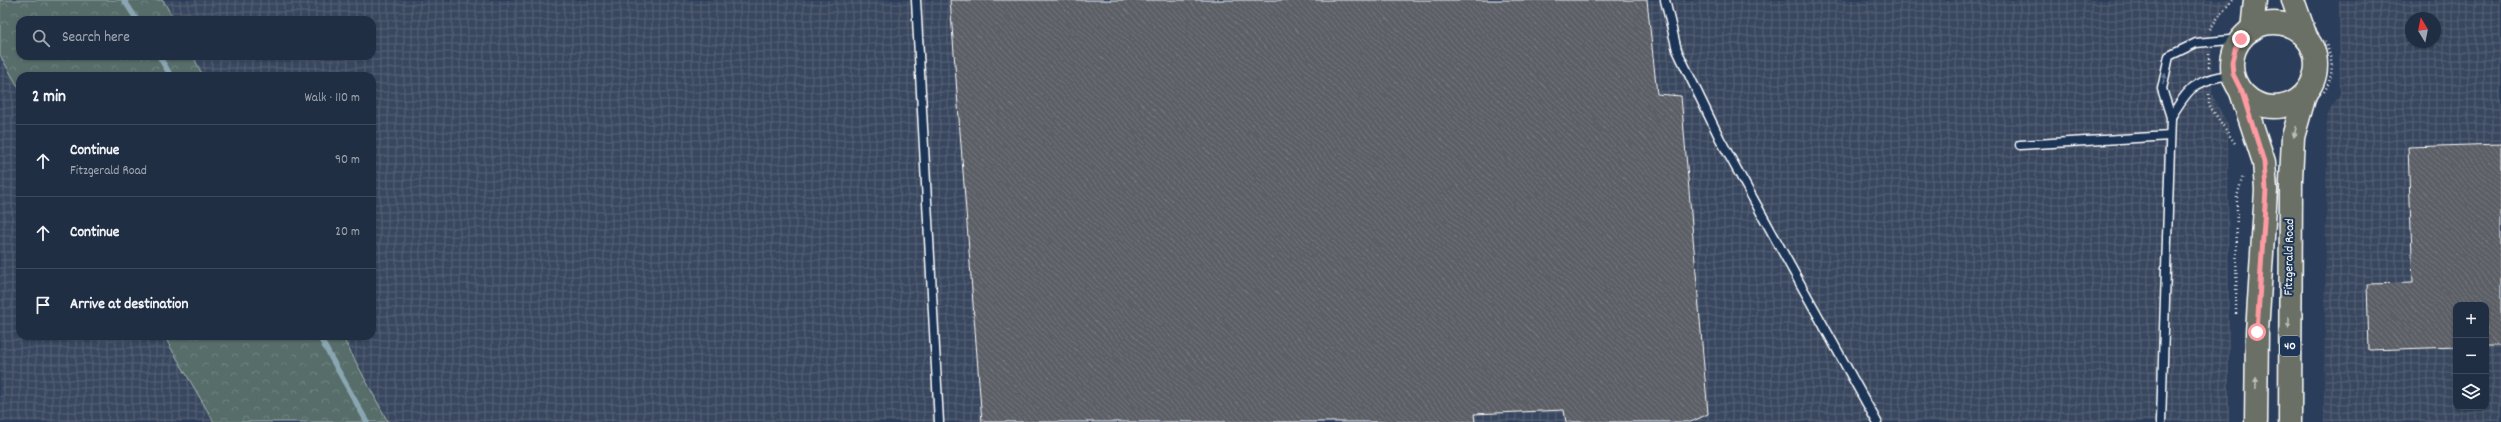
<!DOCTYPE html>
<meta charset="utf-8">
<style>
body{margin:0;font-family:Dekko,sans-serif;background:#2d3a4f;color:#f1f3f6}
.controls{position:absolute;right:12px;bottom:12px;display:grid;overflow:hidden;border-radius:8px;box-shadow:0 1px 3px #0004}
.controls button{width:36px;height:36px;display:grid;place-items:center;padding:0;border:0;border-bottom:1px solid #3d4a5d;background:#202e44;color:#f1f3f6;font:20px sans-serif}
.compass{position:absolute;left:2405px;top:12px;width:36px;height:36px;border-radius:50%;background:#202e44;box-shadow:0 1px 3px #0004;rotate:350deg}
.stop{position:absolute;width:12px;height:12px;margin:-9px;border:3px solid #ff9aa2;border-radius:50%;background:#fff}
.stop.end{background:#ff9aa2;border-color:#fff;box-shadow:0 1px 4px #0008}
.list{margin:0;padding:0;list-style:none}
h2{display:flex;justify-content:space-between;align-items:center;height:52px;margin:0;padding:0 16px;font-size:17px}
h2 small{font-size:13px;font-weight:400;color:#a2a8b2}
.list li{display:grid;grid-template-columns:26px 1fr auto;gap:12px;align-items:center;box-sizing:border-box;height:72px;padding:0 16px;border-top:1px solid #3d4a5d}
.list b{display:block;font-size:15px;white-space:nowrap}
.list p{margin:0;font-size:13px;white-space:nowrap;color:#a2a8b2}
.list em{font-size:13px;font-style:normal;color:#a2a8b2}
.icon{flex:none;width:22px;height:22px;fill:none;stroke:currentColor;stroke-width:2;stroke-linecap:round;stroke-linejoin:round}
.map{position:relative;flex:none;width:2501px;height:422px;overflow:hidden}
.search{position:absolute;background:#202e44;box-shadow:0 1px 3px #0004;left:16px;top:16px;width:360px;height:44px;display:flex;align-items:center;gap:10px;box-sizing:border-box;padding:0 14px;border-radius:12px;color:#a2a8b2;font-size:15px}
.panel{position:absolute;background:#202e44;box-shadow:0 1px 3px #0004;left:16px;top:72px;width:360px;height:268px;border-radius:12px}
.map>svg:first-child{display:block}
</style>
<div class="map">
<svg width="2501" height="422" viewBox="0 0 2501 422">
<defs>
<pattern id="industrial-grid" width="8" height="8" patternUnits="userSpaceOnUse"><rect width="8" height="8" fill="#39475e"/><path d="M0 4h8M4 0v8" fill="none" stroke="#576376"/></pattern>
<pattern id="forest-crowns" width="20" height="18" patternUnits="userSpaceOnUse"><rect width="20" height="18" fill="#576d69"/><path d="M2 6a3 3 0 1 1 6 0M12 15a3 3 0 1 1 6 0" fill="none" stroke="#708380"/></pattern>
<pattern id="building-back-hatch" width="6" height="6" patternUnits="userSpaceOnUse"><rect width="6" height="6" fill="#5c5f66"/><path d="M-1 5l2 2M0 0l6 6M5-1l2 2" fill="none" stroke="#74777d"/></pattern>
</defs>
<rect width="100%" height="100%" fill="#2a3d5a"/>
<filter id="ink" filterUnits="userSpaceOnUse"><feTurbulence type="fractalNoise" baseFrequency=".025" numOctaves="2"/><feDisplacementMap in="SourceGraphic" scale="8" xChannelSelector="R" yChannelSelector="G"/><feConvolveMatrix kernelMatrix="1 2 1 2 8 2 1 2 1" color-interpolation-filters="sRGB"/></filter>
<g filter="url(#ink)">
<!-- industrial -->
<g fill="url(#industrial-grid)" fill-rule="evenodd">
<path d="M163,0H2232L2211,31L2212,94L2228,125L2229,422H388L342,336H372V76H203L193,56H372V20H174Z"/>
<path d="M2339,0H2501V422H2324L2327,114L2340,94ZM2411,18H2435V42H2411ZM2456,305H2486V407H2456Z"/>
<path d="M0,55L20,90V336H164L214,422H0Z"/>
</g>
<!-- forest -->
<g fill="url(#forest-crowns)" stroke="#abb6b4">
<path d="M0,0H163L174,20H20V56H193L203,76H20V90L0,55Z"/>
<path d="M164,336H342L388,422H214Z"/>
</g>
<g fill="none" stroke-linecap="round" stroke-linejoin="round">
<!-- stream -->
<g stroke="#8ba6b3" stroke-width="5.5">
<path d="M124,0L137,20"/>
<path d="M159,56L171,76"/>
<path d="M319,336L367,422"/>
</g>
</g>
<!-- building -->
<g fill="url(#building-back-hatch)" stroke="#fff">
<path d="M950,0H1647L1657,94L1681,96L1708,414L1691,422H1566L1564,410L1474,414L1475,422H982Z"/>
<path d="M2501,144V346H2486V305H2456V347L2369,350L2367,284L2413,283L2408,147Z"/>
</g>
<g fill="none" stroke-linecap="round" stroke-linejoin="round">
<!-- lane casing -->
<g stroke="#fff" stroke-width="11">
<g id="lane">
<path d="M916,0L939,422"/>
<path d="M1665,0L1677,50L1720,139L1877,422"/>
<path d="M2171,117C2187,91 2192,82 2223,76L2237,86"/>
<path d="M2020,145L2170,136"/>
<path d="M2161,422L2171,117L2162,89L2169,56L2196,43L2241,39"/>
</g>
</g>
<!-- primary casing -->
<g stroke="#fff" stroke-width="25">
<g id="primary">
<path d="M2293,0L2306,37"/>
<circle cx="2274" cy="65" r="42"/>
<path d="M2252,30L2255,0"/>
<path d="M2241,92L2264,162L2266,190L2257,332L2256,422"/>
<path d="M2290,422L2291,180L2293,137L2305,95"/>
</g>
</g>
<!-- path -->
<g stroke="#fff" stroke-width="2.5" stroke-dasharray="1 3" stroke-linecap="butt">
<path d="M2210,29L2221,13L2233,0"/>
<path d="M2209,54V67"/>
<path d="M2324,92C2335,73 2333,61 2325,42"/>
<path d="M2209,94V105L2236,145"/>
<path d="M2236,314L2237,197L2243,175"/>
</g>
<!-- lane -->
<use href="#lane" stroke="#1d3557" stroke-width="8"/>
<!-- primary -->
<use href="#primary" stroke="#6b7065" stroke-width="22"/>
</g>
<!-- one-way arrows -->
<defs><path id="oneway-solid" d="M-6-.8H1V-3.2L6.5 0L1 3.2V.8H-6Z"/></defs>
<use fill="#6c7c92" href="#oneway-solid" transform="translate(2164 79) rotate(-78)"/>
<g fill="#bcbfba">
<use href="#oneway-solid" transform="translate(2295 132) rotate(103)"/>
<use href="#oneway-solid" transform="translate(2289 323) rotate(90)"/>
<use href="#oneway-solid" transform="translate(2256 383) rotate(-89)"/>
</g>
</g>
<g fill="none" stroke-linecap="round" stroke-linejoin="round" filter="url(#ink)">
<!-- route -->
<path stroke="#ff9aa2" stroke-width="5" d="M2241,39L2235,50L2232,62L2233,74L2242,92L2264,162L2266,190L2257,332"/>
</g>
<g text-anchor="middle" dominant-baseline="central" stroke-width="4" stroke-linejoin="round" paint-order="stroke">
<!-- shield labels -->
<rect fill="#1d3557" stroke="#bbc2cd" stroke-width="1" x="2280" y="336" width="20" height="20" rx="3"/>
<g font-size="12" font-weight="bold" fill="#fff">
<text x="2290" y="346">40</text>
</g>
<!-- street labels -->
<g font-size="13" fill="#fff" stroke="#1d3557">
<text transform="translate(2290 257) rotate(-89)">Fitzgerald Road</text>
</g>
</g>
</svg>
<div class="controls">
<button>+</button>
<button>−</button>
<button><svg class="icon" aria-label="layers" viewBox="0 0 24 24"><path d="M12 4l9 5-9 5-9-5zM3 14l9 5 9-5"/></svg></button>
</div>
<svg class="compass" viewBox="-18 -18 36 36"><path d="M0-13l5 13h-10z" fill="#e53935"/><path d="M0 13l5-13h-10z" fill="#a2a8b2"/></svg>
<div class="stop" style="left:2257px;top:332px"></div>
<div class="stop end" style="left:2241px;top:39px"></div>
<div class="search"><svg class="icon" aria-label="search" viewBox="0 0 24 24"><circle cx="10" cy="10" r="6"/><path d="M15 15l6 6"/></svg>Search here</div>
<section class="panel">
<h2>2 min<small>Walk · 110 m</small></h2>
<ul class="list">
<li><svg class="icon" aria-label="ahead" viewBox="0 0 24 24"><path d="M12 20V5M6 11l6-6 6 6"/></svg><div><b>Continue</b><p>Fitzgerald Road</p></div><em>90 m</em></li>
<li><svg class="icon" aria-label="ahead" viewBox="0 0 24 24"><path d="M12 20V5M6 11l6-6 6 6"/></svg><div><b>Continue</b></div><em>20 m</em></li>
<li><svg class="icon" aria-label="arrive" viewBox="0 0 24 24"><path d="M6 21V4h12l-3 4 3 4H6"/></svg><div><b>Arrive at destination</b></div></li>
</ul>
</section>
</div>
